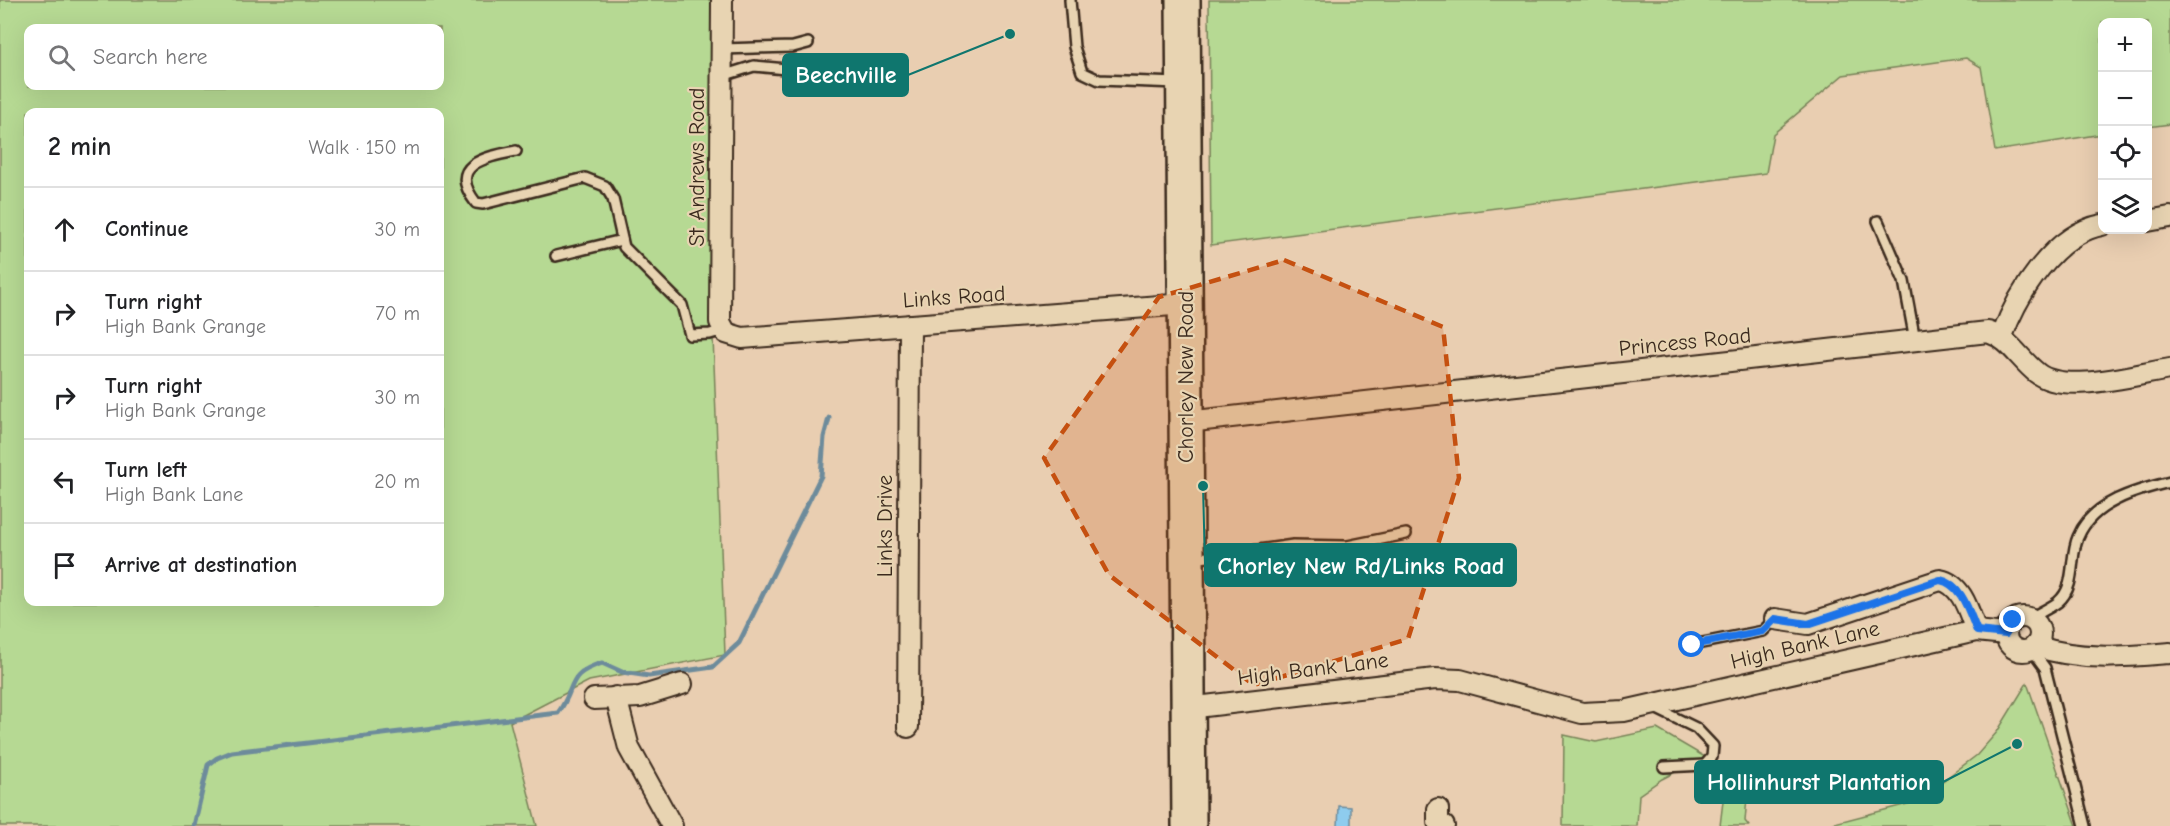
<!DOCTYPE html>
<meta charset="utf-8">
<style>
body{margin:0;font-family:"Comic Neue",sans-serif;background:#f6f6f6;color:#202124}
.controls{position:absolute;right:18px;top:18px;display:grid;overflow:hidden;border-radius:12px;box-shadow:0 6px 24px #0002}
.controls button{width:54px;height:54px;display:grid;place-items:center;padding:0;border:0;border-bottom:2px solid #e0e0e0;background:#fff;color:#202124;font:30px sans-serif}
.stop{position:absolute;width:18px;height:18px;margin:-14px;border:4px solid #1a73e8;border-radius:50%;background:#fff}
.stop.end{background:#1a73e8;border-color:#fff;box-shadow:0 2px 6px #0008}
.list{margin:0;padding:0;list-style:none}
h2{display:flex;justify-content:space-between;align-items:center;height:78px;margin:0;padding:0 24px;font-size:26px}
h2 small{font-size:20px;font-weight:400;color:#757577}
.list li{display:grid;grid-template-columns:39px 1fr auto;gap:18px;align-items:center;box-sizing:border-box;height:84px;padding:0 24px;border-top:2px solid #e0e0e0}
.list b{display:block;font-size:22px;white-space:nowrap}
.list p{margin:0;font-size:20px;white-space:nowrap;color:#757577}
.list em{font-size:20px;font-style:normal;color:#757577}
.icon{flex:none;width:33px;height:33px;fill:none;stroke:currentColor;stroke-width:2;stroke-linecap:round;stroke-linejoin:round}
.map{position:relative;flex:none;width:2170px;height:826px;overflow:hidden}
.search{position:absolute;background:#fff;box-shadow:0 6px 24px #0002;left:24px;top:24px;width:420px;height:66px;display:flex;align-items:center;gap:15px;box-sizing:border-box;padding:0 21px;border-radius:12px;color:#757577;font-size:22px}
.panel{position:absolute;background:#fff;box-shadow:0 6px 24px #0002;left:24px;top:108px;width:420px;height:498px;border-radius:12px}
.map>svg:first-child{display:block}
</style>
<div class="map">
<svg width="2170" height="826" viewBox="0 0 2170 826">
<rect width="100%" height="100%" fill="#e9ceb1"/>
<filter id="ink" filterUnits="userSpaceOnUse"><feTurbulence type="fractalNoise" baseFrequency=".0167" numOctaves="2"/><feDisplacementMap in="SourceGraphic" scale="12" xChannelSelector="R" yChannelSelector="G"/><feConvolveMatrix kernelMatrix="1 2 1 2 8 2 1 2 1" color-interpolation-filters="sRGB"/></filter>
<g filter="url(#ink)">
<!-- green -->
<g fill="#b6d993" stroke="#788258" stroke-width="1.5" fill-rule="evenodd">
<path d="M0,0H713V337L725,655L589,681L510,722L537,826H0ZM28,28H440V86H28ZM28,112H440V602H28Z"/>
<path d="M1209,0H2170V124L2148,127V22H2102V134L1995,151L1981,67L1966,58L1843,75L1773,134L1766,173L1211,245Z"/>
<path d="M2027,683L2077,826H1831V824L1915,802L1977,755L1997,732Z"/>
<path d="M1657,729L1705,757L1662,779L1639,795L1637,826H1563L1564,735L1596,742Z"/>
<path d="M1748,786L1745,821L1749,826H1720L1724,793Z"/>
</g>
<!-- water -->
<path fill="#8eccee" stroke="#6d8b9b" stroke-width="1.5" d="M1339,806L1351,807V826H1338Z"/>
<g fill="none" stroke-linecap="round" stroke-linejoin="round">
<!-- stream -->
<path stroke="#6d8b9b" stroke-width="5" d="M194,826L208,765L217,758L232,752L558,713C578,686 564,675 602,663L622,672L649,676L713,667L739,643L821,476L824,437L829,418"/>
<!-- lane casing -->
<g stroke="#3b2a1e" stroke-width="14">
<g id="lane">
<path d="M1070,0L1074,47L1082,72L1099,80L1178,83"/>
<path d="M722,49L793,47L808,43"/>
<path d="M722,76L754,66L839,74"/>
<path d="M516,151C486,157 446,164 476,203L483,204L585,178L605,186L613,199L624,247L682,305L690,335L710,334L724,330"/>
<path d="M1878,221L1904,281L1915,340"/>
<path d="M556,256L622,240"/>
<path d="M1193,559L1293,545L1347,546L1406,534"/>
<path d="M2030,618C2039,613 2050,608 2058,602C2077,586 2069,557 2078,537C2092,502 2137,490 2170,482"/>
<path d="M1692,645L1763,631L1775,619"/>
<path d="M2031,649L2045,668L2085,826"/>
<path d="M1655,708L1696,728L1713,746L1712,757L1705,765L1664,767"/>
</g>
</g>
<!-- street casing -->
<g stroke="#3b2a1e" stroke-width="24">
<g id="street">
<path d="M722,0L720,322L726,333L742,338L1186,304"/>
<path d="M2148,221L2170,217"/>
<path d="M2002,336C2018,293 2054,234 2102,225"/>
<path d="M1187,422L1988,332C2010,339 2019,359 2037,373C2064,395 2137,374 2170,369"/>
<circle cx="2023" cy="634" r="17"/>
<path d="M1775,619L1808,624L1940,580C1962,584 1969,612 1976,631"/>
<path d="M2035,646C2082,661 2122,657 2170,653"/>
<path d="M616,697L629,748L672,826"/>
<path d="M594,699L640,697L682,684"/>
<path d="M1188,708L1435,679L1460,680L1582,713L1624,711L1976,631L2006,634"/>
<path d="M908,727L910,325"/>
<path d="M1438,809V822L1444,826"/>
</g>
</g>
<!-- highway casing -->
<g stroke="#3b2a1e" stroke-width="38">
<path id="highway" d="M1183,0L1189,826"/>
</g>
<!-- lane -->
<use href="#lane" stroke="#e8d4b2" stroke-width="9"/>
<!-- street -->
<use href="#street" stroke="#e8d4b2" stroke-width="20"/>
<!-- highway -->
<use href="#highway" stroke="#e8d4b2" stroke-width="33"/>
</g>
</g>
<g fill="none" stroke-linecap="round" stroke-linejoin="round" filter="url(#ink)">
<!-- route -->
<path stroke="#1a73e8" stroke-width="8" d="M1692,645L1763,631L1775,619L1808,624L1940,580C1962,584 1969,612 1977,631L2006,634L2013,620"/>
</g>
<!-- marked area -->
<path fill="#c55010" fill-opacity="0.2" stroke="#c55010" stroke-width="4.5" stroke-dasharray="12 8" stroke-linejoin="round" d="M1284,260L1443,327L1459,478L1408,639L1254,685L1109,575L1044,458L1159,297Z"/>
<g text-anchor="middle" dominant-baseline="central" stroke-width="4.5" stroke-linejoin="round" paint-order="stroke">
<!-- street labels -->
<g font-size="22" fill="#3b2a1e" stroke="#e8d4b2">
<text transform="translate(697 167) rotate(-90)">St Andrews Road</text>
<text transform="translate(954 297) rotate(-4)">Links Road</text>
<text transform="translate(1685 342) rotate(-6)">Princess Road</text>
<text transform="translate(1186 377) rotate(-90)">Chorley New Road</text>
<text transform="translate(885 526) rotate(-90)">Links Drive</text>
<text transform="translate(1805 645) rotate(-13)">High Bank Lane</text>
<text transform="translate(1313 669) rotate(-7)">High Bank Lane</text>
</g>
</g>
<!-- callouts -->
<path fill="none" stroke="#0f766e" stroke-width="2" d="M1010 34L908 75M1203 486L1205 565M2017 744L1943 782"/>
<g fill="#0f766e" stroke="#e8d4b2" stroke-width="2">
<circle cx="1010" cy="34" r="6"/>
<circle cx="1203" cy="486" r="6"/>
<circle cx="2017" cy="744" r="6"/>
</g>
<g fill="#0f766e" stroke="#0f766e" stroke-width="2">
<rect x="783" y="54" width="125" height="42" rx="6"/>
<rect x="1205" y="544" width="311" height="42" rx="6"/>
<rect x="1695" y="761" width="248" height="42" rx="6"/>
</g>
<g font-size="24" text-anchor="middle" font-weight="bold" fill="#fff">
<text x="846" y="83">Beechville</text>
<text x="1361" y="574">Chorley New Rd/Links Road</text>
<text x="1819" y="790">Hollinhurst Plantation</text>
</g>
</svg>
<div class="controls">
<button>+</button>
<button>−</button>
<button><svg class="icon" aria-label="locate" viewBox="0 0 24 24"><circle cx="12" cy="12" r="6"/><path d="M12 2v4M12 18v4M2 12h4M18 12h4"/></svg></button>
<button><svg class="icon" aria-label="layers" viewBox="0 0 24 24"><path d="M12 4l9 5-9 5-9-5zM3 14l9 5 9-5"/></svg></button>
</div>
<div class="stop" style="left:1692px;top:645px"></div>
<div class="stop end" style="left:2013px;top:620px"></div>
<div class="search"><svg class="icon" aria-label="search" viewBox="0 0 24 24"><circle cx="10" cy="10" r="6"/><path d="M15 15l6 6"/></svg>Search here</div>
<section class="panel">
<h2>2 min<small>Walk · 150 m</small></h2>
<ul class="list">
<li><svg class="icon" aria-label="ahead" viewBox="0 0 24 24"><path d="M12 20V5M6 11l6-6 6 6"/></svg><div><b>Continue</b></div><em>30 m</em></li>
<li><svg class="icon" aria-label="right" viewBox="0 0 24 24"><path d="M7 20v-9h11M14 6l5 5-5 5"/></svg><div><b>Turn right</b><p>High Bank Grange</p></div><em>70 m</em></li>
<li><svg class="icon" aria-label="right" viewBox="0 0 24 24"><path d="M7 20v-9h11M14 6l5 5-5 5"/></svg><div><b>Turn right</b><p>High Bank Grange</p></div><em>30 m</em></li>
<li><svg class="icon" aria-label="left" viewBox="0 0 24 24"><path d="M17 20v-9H6M10 6l-5 5 5 5"/></svg><div><b>Turn left</b><p>High Bank Lane</p></div><em>20 m</em></li>
<li><svg class="icon" aria-label="arrive" viewBox="0 0 24 24"><path d="M6 21V4h12l-3 4 3 4H6"/></svg><div><b>Arrive at destination</b></div></li>
</ul>
</section>
</div>
